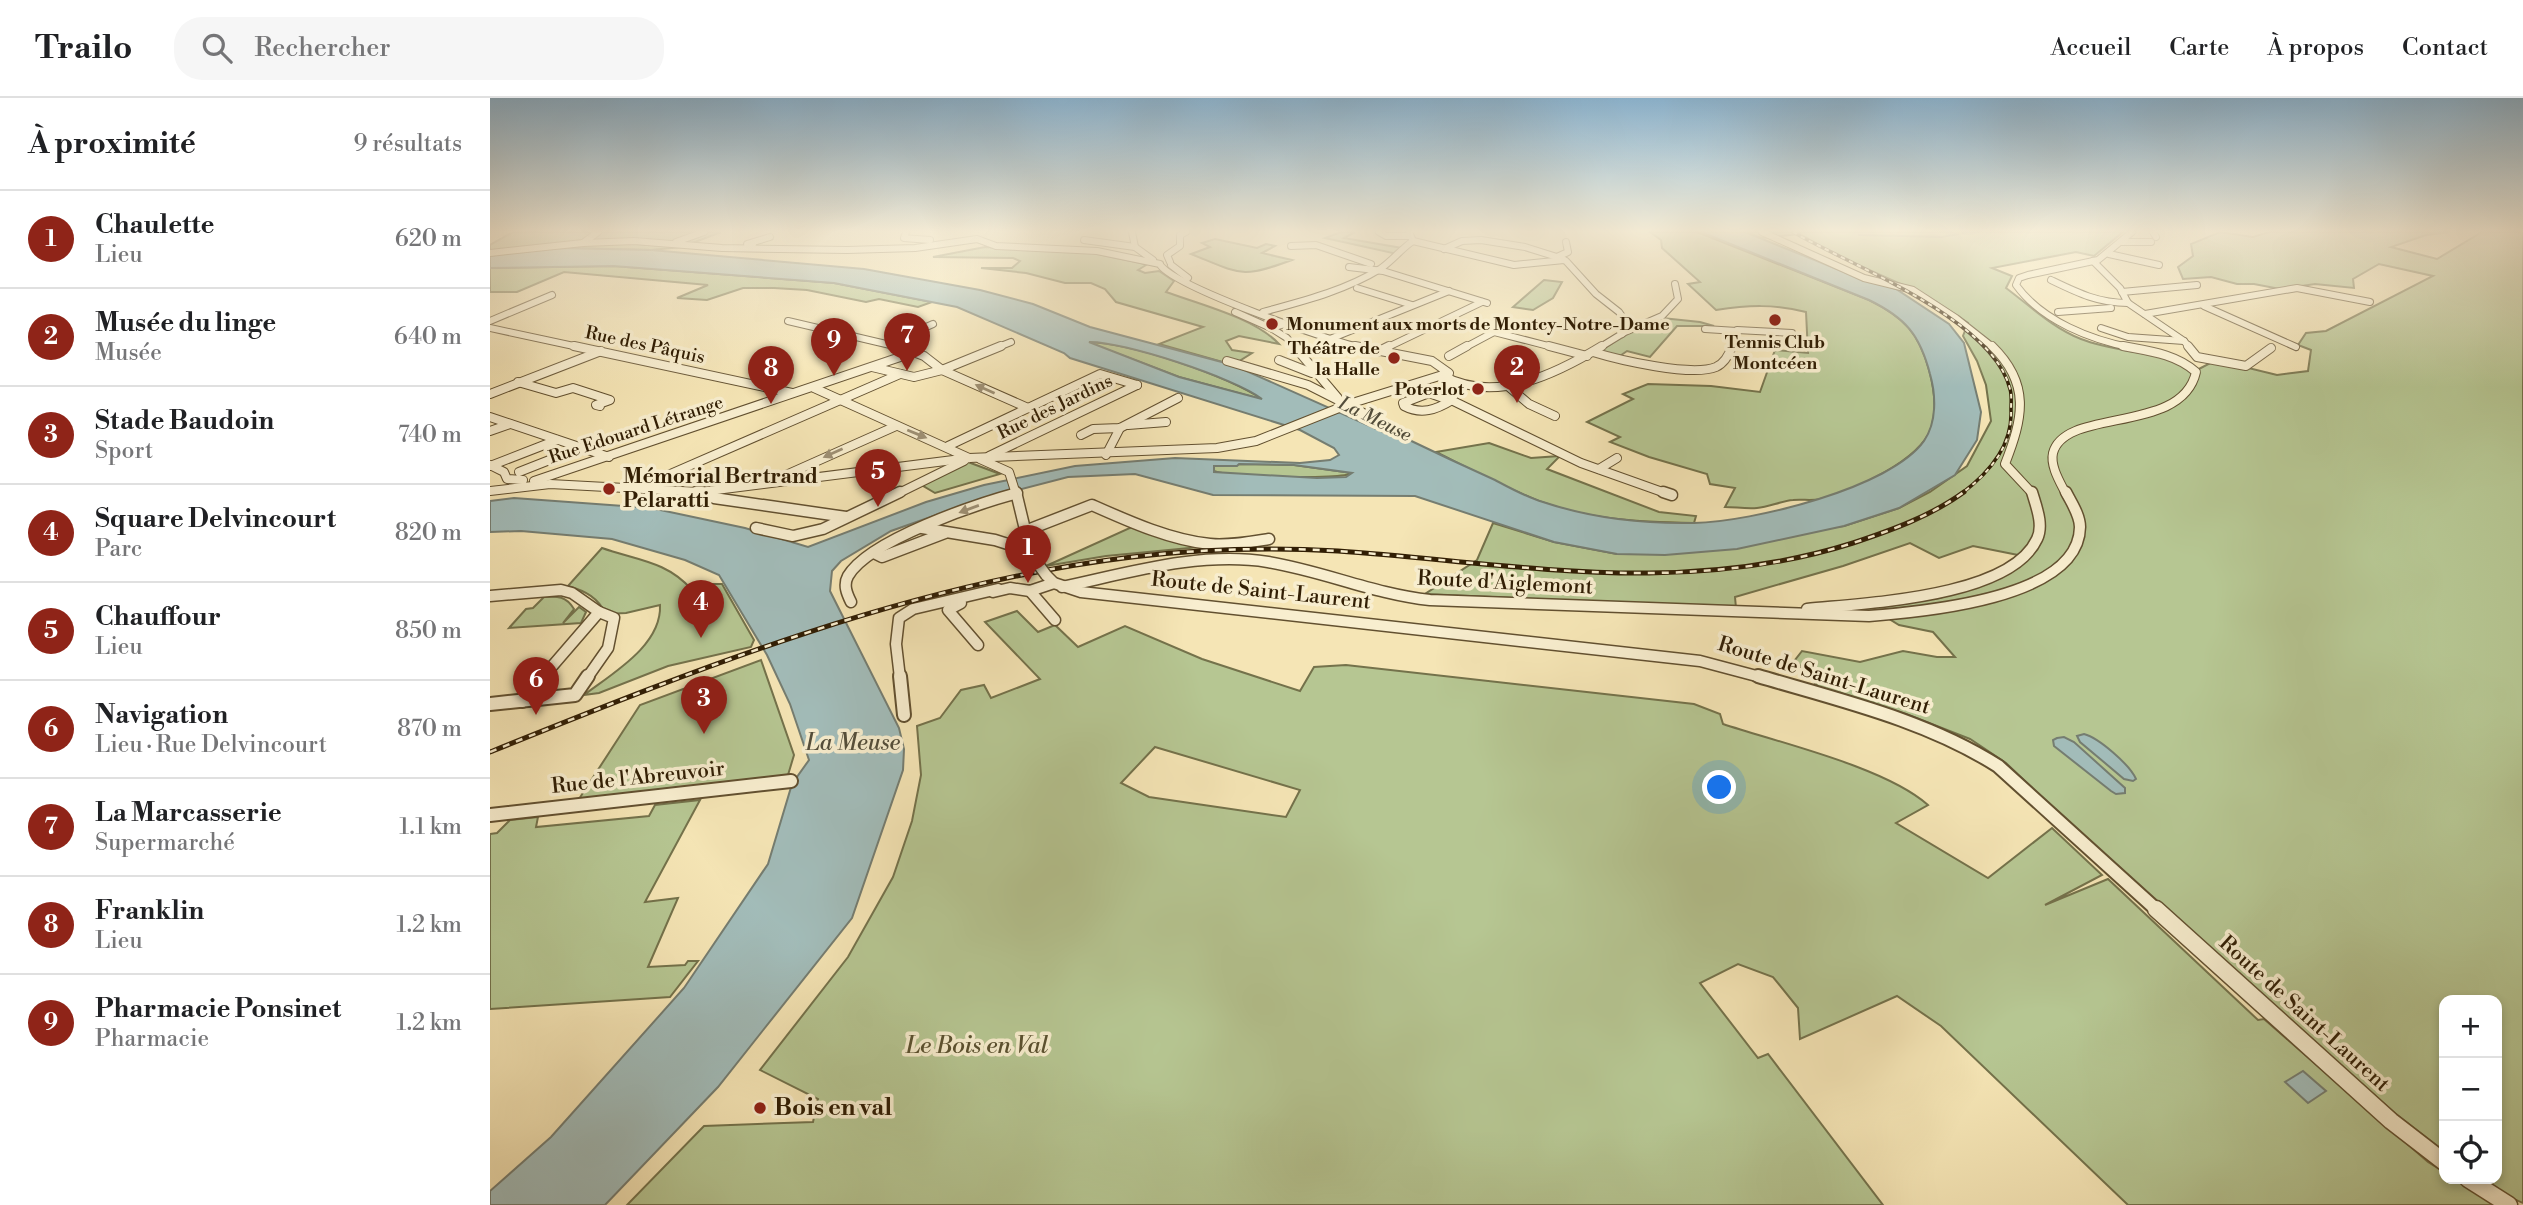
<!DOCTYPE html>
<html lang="fr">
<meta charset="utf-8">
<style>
body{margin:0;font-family:"Libre Bodoni",serif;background:#f6f6f6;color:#202124}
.controls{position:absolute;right:21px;bottom:21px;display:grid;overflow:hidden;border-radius:14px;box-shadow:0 4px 10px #0003}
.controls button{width:63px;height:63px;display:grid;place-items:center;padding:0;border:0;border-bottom:2px solid #e0e0e0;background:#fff;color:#202124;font:35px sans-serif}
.you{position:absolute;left:1230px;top:690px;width:24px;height:24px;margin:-18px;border:5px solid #fff;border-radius:50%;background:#1a73e8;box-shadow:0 0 0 10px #1a73e833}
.badge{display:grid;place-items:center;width:46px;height:46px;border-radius:50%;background:#8f2418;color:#fff;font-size:23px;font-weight:700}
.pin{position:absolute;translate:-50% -58px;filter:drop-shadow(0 2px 4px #0008)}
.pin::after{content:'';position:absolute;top:37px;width:24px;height:21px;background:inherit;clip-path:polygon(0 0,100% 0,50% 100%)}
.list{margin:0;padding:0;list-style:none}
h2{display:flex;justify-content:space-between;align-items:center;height:91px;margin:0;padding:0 28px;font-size:30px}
h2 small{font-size:23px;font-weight:400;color:#757577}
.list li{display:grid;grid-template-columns:46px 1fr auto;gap:21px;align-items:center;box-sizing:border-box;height:98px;padding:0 28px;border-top:2px solid #e0e0e0}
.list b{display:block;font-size:26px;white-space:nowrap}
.list p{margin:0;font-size:23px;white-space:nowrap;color:#757577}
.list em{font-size:23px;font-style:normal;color:#757577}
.icon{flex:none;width:38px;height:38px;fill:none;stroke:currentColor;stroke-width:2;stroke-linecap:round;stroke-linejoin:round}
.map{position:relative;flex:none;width:2033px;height:1107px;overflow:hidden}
header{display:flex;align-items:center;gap:42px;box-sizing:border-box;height:98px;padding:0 35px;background:#fff;border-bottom:2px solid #e0e0e0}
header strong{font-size:33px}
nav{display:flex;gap:38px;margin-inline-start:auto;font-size:24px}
.search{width:490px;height:63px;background:#f6f6f6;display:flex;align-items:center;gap:18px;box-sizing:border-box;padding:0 24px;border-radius:28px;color:#757577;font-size:26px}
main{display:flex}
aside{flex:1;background:#fff}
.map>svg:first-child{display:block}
</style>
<header>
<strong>Trailo</strong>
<div class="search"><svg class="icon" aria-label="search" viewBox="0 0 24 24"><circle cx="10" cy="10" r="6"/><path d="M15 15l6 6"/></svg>Rechercher</div>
<nav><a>Accueil</a><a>Carte</a><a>À propos</a><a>Contact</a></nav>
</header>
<main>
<aside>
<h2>À proximité<small>9 résultats</small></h2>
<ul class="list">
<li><span class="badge">1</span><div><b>Chaulette</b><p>Lieu</p></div><em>620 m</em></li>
<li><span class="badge">2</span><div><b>Musée du linge</b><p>Musée</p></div><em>640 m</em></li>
<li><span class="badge">3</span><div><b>Stade Baudoin</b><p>Sport</p></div><em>740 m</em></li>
<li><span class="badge">4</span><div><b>Square Delvincourt</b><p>Parc</p></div><em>820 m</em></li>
<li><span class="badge">5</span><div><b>Chauffour</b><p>Lieu</p></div><em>850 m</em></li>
<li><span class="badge">6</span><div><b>Navigation</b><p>Lieu · Rue Delvincourt</p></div><em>870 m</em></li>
<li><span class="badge">7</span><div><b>La Marcasserie</b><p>Supermarché</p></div><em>1.1 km</em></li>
<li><span class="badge">8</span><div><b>Franklin</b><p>Lieu</p></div><em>1.2 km</em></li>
<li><span class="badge">9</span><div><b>Pharmacie Ponsinet</b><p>Pharmacie</p></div><em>1.2 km</em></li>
</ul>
</aside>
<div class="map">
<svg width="2033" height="1107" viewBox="0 0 2033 1107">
<rect width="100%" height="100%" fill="#f5e5b5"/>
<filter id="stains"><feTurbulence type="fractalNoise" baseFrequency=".00286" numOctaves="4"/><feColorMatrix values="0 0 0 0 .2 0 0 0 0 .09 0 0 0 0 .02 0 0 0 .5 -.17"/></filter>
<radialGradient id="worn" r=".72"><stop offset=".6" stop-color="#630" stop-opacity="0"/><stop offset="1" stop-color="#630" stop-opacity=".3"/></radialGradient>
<!-- green -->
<g fill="#b6c692" stroke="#74724b" stroke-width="2" fill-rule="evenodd">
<path d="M23,134H231L192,149L161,152L68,150L0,157V147Z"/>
<path d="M851,134H865L854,140L912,150L907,156L835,140Z"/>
<path d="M1160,134H1207L1379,202C1414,219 1429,235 1439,272C1444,290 1447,312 1441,330C1430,363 1362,393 1330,401C1322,403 1312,401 1303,402C1291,403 1279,409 1267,410C1256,411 1245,409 1235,409L1245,390L1220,386L1217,376L1159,359L1120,344L1130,339L1097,324L1143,301L1133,296L1158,286L1221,288L1270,294L1285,252L1318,255L1316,214C1285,206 1258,207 1226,212L1198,186L1210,184L1172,150L1171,142Z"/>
<path d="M1255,134H1633L1604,158L1586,154L1502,170L1522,178L1516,190C1540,208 1563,230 1591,241C1629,256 1670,252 1705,273L1726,262L1787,277L1818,273L1821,252L1808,247L1816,235L1836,233L1943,178L1889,166L1863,181L1864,190L1825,186L1790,191L1764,186H1747L1721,179L1693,181L1688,169L1703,158L1701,146L1730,134L1763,139L1779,134H1960L1936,137L1901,149L1947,161L1992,134H2033V1105L2010,1095L1992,1081H2007V902H1954V1053L1906,1016L1799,922L1582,728L1516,665L1480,641L1416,616L1330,591L1305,562L1312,553L1370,564L1413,553L1447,559H1465L1443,534L1409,527L1391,516L1335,514L1450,500L1493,484L1538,459L1483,448L1449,460L1420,445L1353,468L1245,499L1246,510L935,496L987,462L1003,425L1064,444L1127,456L1354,428L1409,410L1440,394L1477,368L1501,323L1496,287L1487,263L1473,238L1478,225L1437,198L1346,157L1310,136L1271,140Z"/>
<path d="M725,141L767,150L776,146L785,148L772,155L802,162C750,181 751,176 701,156L720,149L712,145Z"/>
<path d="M495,149L598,154L651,165L656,167L648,172L655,175L669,173L684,183L676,194C709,206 765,220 789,246L749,238L736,243L742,252L762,255L743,267L669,246L713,229L626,204L615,191L601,185H575L536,175L491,170H522L530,163L523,160L443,159Z"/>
<path d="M124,168L344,185L442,204L428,209L389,201L376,204L317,192L284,190H253L217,202L187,200L218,187L74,174L27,194H0V170Z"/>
<path d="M1054,182L1072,184L1063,200L1043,212L1023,209Z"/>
<path d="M1172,220L1210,224L1224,228H1187L1160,259L1137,253L1127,260L1107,255L1150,227Z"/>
<path d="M597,244C643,245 735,277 774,302L689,279Z"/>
<path d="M999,345L1041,360L1070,358L1057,371L1169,414L1206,418L1204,425C1152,424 1098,422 1049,403C1014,389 980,371 946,354Z"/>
<path d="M478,364L510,376L445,395L430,386Z"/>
<path d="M749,366L804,367L862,375C853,382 735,379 724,373V368Z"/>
<path d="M644,428L710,449L616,458L556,468Z"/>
<path d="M112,450C146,462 177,463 202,492L222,486H232L264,542L261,549L178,568L109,595L94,597C123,575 172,547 170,507L136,515L116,516C108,500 96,493 78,488Z"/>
<path d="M54,499C68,498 76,498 84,511L73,525L89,509L96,514L91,525L19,530L36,511L43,510Z"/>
<path d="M527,513L548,534L565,527L588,549L635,528L712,561L810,593L824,569L856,567L1204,606L1230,616L1233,626C1290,645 1395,669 1438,707L1406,725L1498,780L1562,730L1612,777L1555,807L1618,781L1768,922L1774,921L1938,1064L1954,1074V1081H1964L2005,1107H1638L1451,928L1407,898L1310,941L1308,910L1283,879L1248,866L1210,885L1268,960L1278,956L1393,1107H137L214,1028L323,1024L328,1001L270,972L358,859L403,779L422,723L431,677L427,628L450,620L471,592L494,587L501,600L550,581L495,524ZM665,649L810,692L796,719L659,699L631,685Z"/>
<path d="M271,562L304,657L298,677L89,701L150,607Z"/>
<path d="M210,702L155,804L188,800L158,869L195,867L198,863H208L180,899L0,911V736L7,735L20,722L48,719L46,729L159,718L165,707Z"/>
</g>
<!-- water -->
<g fill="#a2bcb9" stroke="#757d71" stroke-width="2" fill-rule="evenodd">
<path d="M1211,134H1255L1364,178L1406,191L1459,226L1474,245L1491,314L1487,342L1465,377L1409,410L1354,428L1247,451L1175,457L1127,456L1064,444L925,398L723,397L645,376L578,379L486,403L401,433L351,463L342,473L340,493L409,630L414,651L413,672L362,820L228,989L115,1107H0V1093L61,1039L194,890L278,766L302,686L319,662L300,606L277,557L229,477L195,462L122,441L31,433L0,434V403L24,400L161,410L255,430L318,449L436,404L494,387L585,368L685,360L810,365L840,362L849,357L844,350L810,332L580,260L574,255L467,209L344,185L123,168L0,170V157L68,150L161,152L374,171L490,192L543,206L600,229L743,267L902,338L913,339C944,354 974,368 1005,382C1020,390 1036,399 1053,404C1101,420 1153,426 1204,425C1261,424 1401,390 1434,343C1447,324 1446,297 1440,276C1430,237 1416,220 1379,202ZM599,244C632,243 745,280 772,301L689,279ZM749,366L804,367L862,375L856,379L827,380L724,374V368H747Z"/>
<path d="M1594,636C1609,640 1640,667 1646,681L1643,683L1634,681L1590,644L1587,638Z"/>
<path d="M1567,640L1574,639L1584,644L1635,690V695L1626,696L1621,693L1564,648L1563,642Z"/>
<path d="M1813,973L1836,993L1818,1005L1795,984Z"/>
</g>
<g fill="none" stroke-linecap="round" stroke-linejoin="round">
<!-- stream -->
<g stroke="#757d71" stroke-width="2">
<path d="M1485,134H1502"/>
<path d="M1369,137L1452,139L1478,134"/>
</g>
<!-- minor-far4 casing -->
<g stroke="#625030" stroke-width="8">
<g id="minor-far4">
<path d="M416,134L414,140L440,142"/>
<path d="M642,134L645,149L663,162"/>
<path d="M889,134L896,138H919"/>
<path d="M1272,134L1374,180L1423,192L1466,220L1504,250"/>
<path d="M1642,134L1608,162L1538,177L1529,180L1526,187C1552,223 1601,242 1643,250"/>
<path d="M1663,134L1666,139"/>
<path d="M594,142L645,149"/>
<path d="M923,143L1024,167L1074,162"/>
<path d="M186,144L214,134"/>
<path d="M1632,144H1661"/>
<path d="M93,145L108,134"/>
<path d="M263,146H257L280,139"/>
<path d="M801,148L826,147L881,166"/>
<path d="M954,151L972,143L991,142L1035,149L1067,159L1076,163L1106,196L1129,214L1138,227L1132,236"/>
<path d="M0,155L93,145L144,143L232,150L357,152L425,150L487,141L506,148L607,153L670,166"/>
<path d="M1619,156L1669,167"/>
<path d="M1067,159L1078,154L1076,144"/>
<path d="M1603,163L1630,190L1638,205L1694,243L1700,250"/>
<path d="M680,164L677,157L690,148V137L696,134"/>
<path d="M681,167L698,180"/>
<path d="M671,168C689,190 840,244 874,250"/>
<path d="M859,169L893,173L997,205"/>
<path d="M1561,182C1588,195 1608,205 1638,205"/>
<path d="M867,190L922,207"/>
<path d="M1632,194L1707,187"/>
<path d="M1714,208L1806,249"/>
<path d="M745,214L781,230"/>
<path d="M773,214C813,203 854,193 890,171C902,163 911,151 923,143L919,134"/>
<path d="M1568,214L1621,210"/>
<path d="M1655,216L1807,190L1880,204"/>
<path d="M0,223L62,197"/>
<path d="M298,223L413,250"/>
<path d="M798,225L781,230L797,240L805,250"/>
<path d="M0,230L93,250"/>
<path d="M1611,230L1638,239L1694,243"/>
<path d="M1215,231L1247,233"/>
<path d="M1004,234L1066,250"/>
<path d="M840,241L959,193"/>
<path d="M400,245L443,226"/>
<path d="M506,250L521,244"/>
<path d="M896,250L992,204"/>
<path d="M974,250L1019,226"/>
<path d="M1109,250L1135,234L1172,218L1188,201L1185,186"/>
<path d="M1242,250L1247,232L1302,235"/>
</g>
</g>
<!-- minor-far3 casing -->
<g stroke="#625030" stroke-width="10">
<g id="minor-far3">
<path d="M84,248L302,295"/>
<path d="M408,248L434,258L452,272L538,310"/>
<path d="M804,248L848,300"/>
<path d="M1059,248L1097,258"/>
<path d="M1502,248C1541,286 1533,320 1515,366L1543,396"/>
<path d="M1698,248L1707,259L1756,268L1781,250"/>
<path d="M887,254L899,248"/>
<path d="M1103,254C1129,262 1202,279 1226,269C1235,265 1239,257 1242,248"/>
<path d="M959,258L977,248"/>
<path d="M789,262L822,275"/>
<path d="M737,263L818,287L907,332"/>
<path d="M382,269L424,279L452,272L511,248"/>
<path d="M953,278C1006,306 1066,276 1112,248"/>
<path d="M28,284L66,295L83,290L120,302L106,307L110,308"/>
<path d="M964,285L939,295L953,300L964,297"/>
<path d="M1019,289L1039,306L1065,318"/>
<path d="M324,290L479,360"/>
<path d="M939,295L913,305L914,308C931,317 946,312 962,302"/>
<path d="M0,296L111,253"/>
<path d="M957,300L1091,365L1178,396"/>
<path d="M0,319L119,359"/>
<path d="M638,327L676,324"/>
<path d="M0,333L20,326"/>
<path d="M591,337L603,331L630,330L688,300"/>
<path d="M458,348L610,276L647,287"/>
<path d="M616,357L630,330"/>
<path d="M499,358L647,287"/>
<path d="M490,361L519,374L526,396"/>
<path d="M0,367L14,374L17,381L33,382"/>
<path d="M0,368L67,342"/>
<path d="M1109,371L1127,360"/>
<path d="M29,374L90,350"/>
<path d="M287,381L406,328"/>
<path d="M44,383L422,255"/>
<path d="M146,391L410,276"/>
<path d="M0,393L60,386L210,394L479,360L727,350L766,343L859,306L959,275L942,263L865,248"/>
<path d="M222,393L223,396"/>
<path d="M407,396L474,363"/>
<path d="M1576,396C1570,384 1560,368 1563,355C1575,309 1692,337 1706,274C1686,256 1659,253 1633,248"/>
</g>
</g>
<!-- minor-far2 casing -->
<g stroke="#625030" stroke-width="13">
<g id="minor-far2">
<path d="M206,394H212"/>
<path d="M222,394L224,400L356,419"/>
<path d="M526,394L538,444L548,466"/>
<path d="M1173,394L1182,397"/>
<path d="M266,430L303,438L333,431L410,394"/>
<path d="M432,430L505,442L527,449L537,448"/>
<path d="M535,433L602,407C638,423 680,442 720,446C739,448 760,444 779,441"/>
<path d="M384,455L392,459L455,435"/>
<path d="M556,477L564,485L591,494L1210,563L1274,580"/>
<path d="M572,489C638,475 710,453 778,464C833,473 884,496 940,502L1379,518C1431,514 1589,501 1590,429C1590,417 1581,404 1576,394"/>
<path d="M540,493L565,522"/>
<path d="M503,494L520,490L540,493L564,485"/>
<path d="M0,498L71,492L82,495L109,514L52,580"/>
<path d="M361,504C357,496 353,487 358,478C379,442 487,406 527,395"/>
<path d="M471,505L458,512L488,547"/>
<path d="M1317,511C1374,505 1520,500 1547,441C1554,427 1546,408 1542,394"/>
<path d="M97,580L118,550L124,520L109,514"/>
<path d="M410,580L406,546L409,520L423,511L508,491"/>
</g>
</g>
<!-- minor-far1 casing -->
<g stroke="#625030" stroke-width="16">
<g id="minor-far1">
<path d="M410,578L414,617"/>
<path d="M1268,578C1349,602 1436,622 1508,668L1668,813"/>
<path d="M32,603L54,578"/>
<path d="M0,606L85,597L98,578"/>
<path d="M0,717L301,683"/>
</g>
</g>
<!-- minor casing -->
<g stroke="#625030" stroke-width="19">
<g id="minor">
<path d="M1666,811L1901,1023L1954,1064"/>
<path d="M1978,1081L2019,1107"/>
</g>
</g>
<!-- minor-far4 -->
<use href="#minor-far4" stroke="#f8eecf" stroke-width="6"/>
<!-- minor-far3 -->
<use href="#minor-far3" stroke="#f8eecf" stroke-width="8"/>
<!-- minor-far2 -->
<use href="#minor-far2" stroke="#f8eecf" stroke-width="10"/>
<!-- minor-far1 -->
<use href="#minor-far1" stroke="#f8eecf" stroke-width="12"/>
<!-- minor -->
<use href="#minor" stroke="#f8eecf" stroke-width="16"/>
<!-- rail-far1 casing -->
<g stroke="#311e04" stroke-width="3.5">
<path id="rail-far1" d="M1303,134C1362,168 1503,221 1520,291C1522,297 1521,306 1521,312C1523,348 1499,375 1471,396"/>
</g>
<!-- rail casing -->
<g stroke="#311e04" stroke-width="5">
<path id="rail" d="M0,654C207,571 418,486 642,459C710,451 779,449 848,453C1023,465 1189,500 1363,445C1402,432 1441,418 1474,394"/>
</g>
<!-- rail-far1 -->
<use href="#rail-far1" stroke="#f8eecf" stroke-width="2" stroke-dasharray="4.5" stroke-linecap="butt"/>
<!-- rail -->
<use href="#rail" stroke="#f8eecf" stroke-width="2.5" stroke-dasharray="7" stroke-linecap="butt"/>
<!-- minor-bridge casing -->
<g stroke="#625030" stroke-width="13" stroke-linecap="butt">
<path id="minor-bridge" d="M548,466L556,477"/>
</g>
<!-- minor-bridge -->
<use href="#minor-bridge" stroke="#f8eecf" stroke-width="10"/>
</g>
<!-- one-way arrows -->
<defs><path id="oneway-solid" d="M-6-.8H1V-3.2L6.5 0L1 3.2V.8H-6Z" transform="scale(1.75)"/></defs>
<g fill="#9e9074">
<use href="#oneway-solid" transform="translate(495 291) rotate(-156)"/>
<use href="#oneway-solid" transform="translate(427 336) rotate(22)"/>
<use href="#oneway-solid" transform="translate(343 355) rotate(156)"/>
<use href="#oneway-solid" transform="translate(479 411) rotate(160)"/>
</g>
<!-- sky -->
<linearGradient id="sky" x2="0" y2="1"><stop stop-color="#8cb7d5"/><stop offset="0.46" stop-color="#faf3de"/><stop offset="1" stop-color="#faf3de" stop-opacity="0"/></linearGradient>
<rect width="2033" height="289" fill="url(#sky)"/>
<!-- markers -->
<g fill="#8f2418" stroke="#f8eecf" stroke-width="2.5">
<circle cx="1285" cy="222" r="7"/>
<circle cx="782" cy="226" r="7"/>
<circle cx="904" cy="260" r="7"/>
<circle cx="988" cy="291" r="7"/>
<circle cx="119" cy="391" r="7"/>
<circle cx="270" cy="1010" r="7"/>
</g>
<g text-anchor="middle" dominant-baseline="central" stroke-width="7" stroke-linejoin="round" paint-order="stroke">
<!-- far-poi labels -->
<g font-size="18" font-weight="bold" fill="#311e04" stroke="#f8eecf" text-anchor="end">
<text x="796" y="226" text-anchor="start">Monument aux morts de Montcy-Notre-Dame</text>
<text x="1285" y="244" text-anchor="middle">Tennis Club<tspan x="1285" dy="21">Montcéen</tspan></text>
<text x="890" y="250">Théâtre de<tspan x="890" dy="21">la Halle</tspan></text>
<text x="974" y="291">Poterlot</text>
</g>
<!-- far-street labels -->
<g font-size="18" fill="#311e04" stroke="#f8eecf">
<text transform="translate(155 247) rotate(12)">Rue des Pâquis</text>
<text transform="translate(565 309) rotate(-26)">Rue des Jardins</text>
<text transform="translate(146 332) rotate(-18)">Rue Edouard Létrange</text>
</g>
<!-- far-water labels -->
<g font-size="19" font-style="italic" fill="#534d3a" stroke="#f8eecf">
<text transform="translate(885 321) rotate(26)">La Meuse</text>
</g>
<!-- poi labels -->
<g font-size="21" font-weight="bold" fill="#311e04" stroke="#f8eecf" text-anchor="start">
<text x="133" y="379">Mémorial Bertrand<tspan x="133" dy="24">Pelaratti</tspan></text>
</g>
<!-- street labels -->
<g font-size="21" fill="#311e04" stroke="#f8eecf">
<text transform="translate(1015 485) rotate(3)">Route d'Aiglemont</text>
<text transform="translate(771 493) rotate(6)">Route de Saint-Laurent</text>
<text transform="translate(1334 578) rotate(17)">Route de Saint-Laurent</text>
<text transform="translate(148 680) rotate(-6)">Rue de l'Abreuvoir</text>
<text transform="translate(1814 916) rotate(42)">Route de Saint-Laurent</text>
</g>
<!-- water labels -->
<g font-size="23" font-style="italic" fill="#534d3a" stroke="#f8eecf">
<text x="363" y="645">La Meuse</text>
</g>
<!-- near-park labels -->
<g font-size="24" font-style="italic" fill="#59502f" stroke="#f8eecf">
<text x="487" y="948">Le Bois en Val</text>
</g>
<!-- near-poi labels -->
<g font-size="24" font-weight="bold" fill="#311e04" stroke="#f8eecf" text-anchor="start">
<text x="284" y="1010">Bois en val</text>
</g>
</g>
<rect width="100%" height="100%" filter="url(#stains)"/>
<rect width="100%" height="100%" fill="url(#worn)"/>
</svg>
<div class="controls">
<button>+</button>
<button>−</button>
<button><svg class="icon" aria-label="locate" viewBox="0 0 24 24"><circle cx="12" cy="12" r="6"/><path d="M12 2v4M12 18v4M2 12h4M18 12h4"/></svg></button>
</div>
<div class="you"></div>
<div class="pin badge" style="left:538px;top:485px">1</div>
<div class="pin badge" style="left:1027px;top:305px">2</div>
<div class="pin badge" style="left:214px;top:636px">3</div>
<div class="pin badge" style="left:211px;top:540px">4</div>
<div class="pin badge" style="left:388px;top:409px">5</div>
<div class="pin badge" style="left:46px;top:617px">6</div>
<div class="pin badge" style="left:417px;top:273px">7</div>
<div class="pin badge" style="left:281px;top:306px">8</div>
<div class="pin badge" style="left:344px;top:278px">9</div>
</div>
</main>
